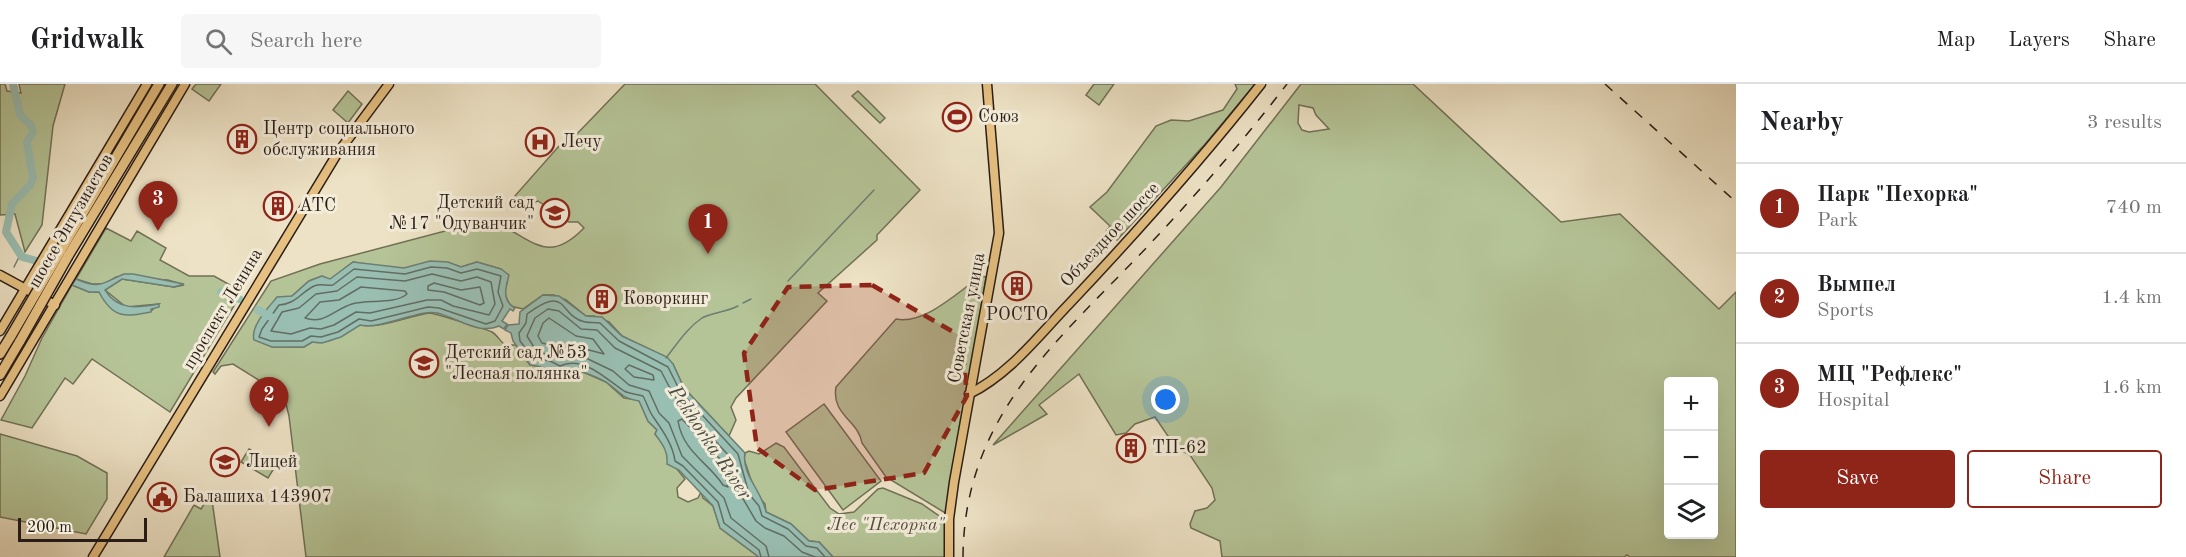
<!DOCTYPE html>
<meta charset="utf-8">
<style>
body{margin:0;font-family:"Old Standard TT",serif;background:#f6f6f6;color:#202124}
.controls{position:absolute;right:18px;bottom:18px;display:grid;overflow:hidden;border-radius:6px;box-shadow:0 6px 24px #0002}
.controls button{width:54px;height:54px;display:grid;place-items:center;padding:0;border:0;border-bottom:2px solid #e0e0e0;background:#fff;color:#202124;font:30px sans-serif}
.scale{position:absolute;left:18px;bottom:15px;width:129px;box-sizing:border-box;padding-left:6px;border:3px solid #2a1d17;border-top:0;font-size:16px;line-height:21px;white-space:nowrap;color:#2a1d17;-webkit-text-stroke:4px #f3ecd9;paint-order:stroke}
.you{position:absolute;left:1166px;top:316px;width:21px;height:21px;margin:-15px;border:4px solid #fff;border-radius:50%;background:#1a73e8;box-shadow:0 0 0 9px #1a73e833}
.badge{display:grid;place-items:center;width:39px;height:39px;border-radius:50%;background:#8f2418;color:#fff;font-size:20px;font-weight:700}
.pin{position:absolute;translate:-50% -50px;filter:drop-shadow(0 2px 3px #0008)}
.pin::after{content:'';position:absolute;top:32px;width:21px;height:18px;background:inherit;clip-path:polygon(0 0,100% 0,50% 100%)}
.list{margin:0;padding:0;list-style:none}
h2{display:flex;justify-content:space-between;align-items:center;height:78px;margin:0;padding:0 24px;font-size:26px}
h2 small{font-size:20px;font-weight:400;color:#757577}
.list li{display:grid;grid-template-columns:39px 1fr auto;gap:18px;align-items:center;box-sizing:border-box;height:90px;padding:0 24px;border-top:2px solid #e0e0e0}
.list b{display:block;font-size:22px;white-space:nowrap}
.list p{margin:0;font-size:20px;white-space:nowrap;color:#757577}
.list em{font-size:20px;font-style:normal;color:#757577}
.actions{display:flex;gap:12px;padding:18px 24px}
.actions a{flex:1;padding:14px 0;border:2px solid #8f2418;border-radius:6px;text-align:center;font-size:21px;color:#8f2418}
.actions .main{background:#8f2418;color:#fff}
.icon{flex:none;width:33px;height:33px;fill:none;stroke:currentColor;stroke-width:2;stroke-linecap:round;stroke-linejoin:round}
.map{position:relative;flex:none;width:1736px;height:473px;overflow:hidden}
header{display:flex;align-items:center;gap:36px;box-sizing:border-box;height:84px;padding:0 30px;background:#fff;border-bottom:2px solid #e0e0e0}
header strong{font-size:28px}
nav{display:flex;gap:33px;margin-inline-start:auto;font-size:21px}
.search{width:420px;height:54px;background:#f6f6f6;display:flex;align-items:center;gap:15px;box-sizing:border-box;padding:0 21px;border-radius:6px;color:#757577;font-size:22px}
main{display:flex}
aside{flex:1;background:#fff}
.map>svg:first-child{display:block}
</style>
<header>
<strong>Gridwalk</strong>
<div class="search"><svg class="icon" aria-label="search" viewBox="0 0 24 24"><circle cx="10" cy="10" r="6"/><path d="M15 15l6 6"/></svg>Search here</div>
<nav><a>Map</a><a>Layers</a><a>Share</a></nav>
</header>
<main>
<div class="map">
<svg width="1736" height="473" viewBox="0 0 1736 473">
<rect width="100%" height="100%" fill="#ede2c5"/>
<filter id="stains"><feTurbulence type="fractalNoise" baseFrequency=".00333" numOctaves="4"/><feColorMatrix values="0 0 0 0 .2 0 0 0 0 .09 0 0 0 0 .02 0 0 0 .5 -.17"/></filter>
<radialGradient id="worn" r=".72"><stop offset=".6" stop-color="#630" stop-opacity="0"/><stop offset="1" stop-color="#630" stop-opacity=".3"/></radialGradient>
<!-- green -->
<g fill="#b5c497" stroke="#707057" stroke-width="1.5" fill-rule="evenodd">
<path d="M0,0H5L7,7L21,9L19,0H65L53,42L42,141L25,168L15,130L0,131Z"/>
<path d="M196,0H221L209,17L192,5Z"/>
<path d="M625,0H815L920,106L877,151V156L818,209L827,217L736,314L731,323L736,336L729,352L684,304L673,280L622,252L609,238L594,232H586L566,216L554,211H543L523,225L510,222L504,208L507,199L501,185L477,178L461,183C436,173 430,181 406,184C392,185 367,181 353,178L330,196L322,192L309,197L292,212L268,224L265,230L272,263H304L312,258C333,261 343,248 360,241C379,245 409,232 429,229C434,229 486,245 492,248C497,251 500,257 505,261H516L530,281L548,283L558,288L569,284L583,288L606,298L624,314L639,316L648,337L657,346L655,350L666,364L669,375L685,395L677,404L678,413L688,418L698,414L701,408L703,414L713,422L720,444L759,473H306L289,332L284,312L233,280L221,282L215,290L213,288L271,197L320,180L483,137C529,144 541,188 584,144L578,138H569L538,117L527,121L514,113L559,62L574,53Z"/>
<path d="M1094,0H1114L1099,21L1086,11Z"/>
<path d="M1235,0H1255L1206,59L1117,156L1105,149L1110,142L1090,123L1107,108L1156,42L1171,36L1189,37L1223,26L1237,5Z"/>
<path d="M1301,0H1413L1561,138L1620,130L1719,225L1736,208V473H1630L1627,471L1624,473H1222L1220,457L1191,444L1190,440L1195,427L1207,424L1215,416L1212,404L1190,371L1176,364L1155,333L1135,340L1126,349L1116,351L1079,290L1039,321L1047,330L993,361L1221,103ZM1299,21L1313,24L1316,31L1329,45L1309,48L1302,46L1298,39ZM1668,298H1714V450H1668Z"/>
<path d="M348,7L362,20L348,39L333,26Z"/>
<path d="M858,7L885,34L880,39L852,12Z"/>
<path d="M106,144L131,157L137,147L166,164L160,176L189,192H214L241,207L234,222L170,328L92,275L73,300L65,294L32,344L1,336L25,292L42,254L72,201L89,208H99L113,226L151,227L159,220L126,223L105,206L122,195L174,203L184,201L168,196L116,193L105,200H92L76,195Z"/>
<path d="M981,192L986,193L947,430L886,393L862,359C859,337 831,331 836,303L896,235C925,241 959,207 981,192Z"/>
<path d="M824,320L881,397L843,426L786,348Z"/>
<path d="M0,350L77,372L107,389V415L86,450L0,433Z"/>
<path d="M776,359L784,363L830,424L839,430L854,428L878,405L883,404L922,420L945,436L946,473H833L819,458L809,457L791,440L766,428L765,420L755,408L744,375L745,369L749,367L759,370Z"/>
<path d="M249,365L276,381L268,394L241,378Z"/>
<path d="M211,409L220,473H164L194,421L201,425Z"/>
</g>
<!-- water -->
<g fill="#99beb2" stroke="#6d7e74" stroke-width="1.5">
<path d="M430,177L448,178L461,183L477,178L501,185L509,191C506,203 501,216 515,224L513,227L510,225L502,237L507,240L504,245L499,242C478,251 458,234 437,229C418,225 382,246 360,241L341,253L322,259L312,258L304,263H272L254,256C250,242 269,223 277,213L292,212L309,197L322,192L330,195L353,178L404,184Z"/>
<path d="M124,190H133L184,200L174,203L122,195L105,206C118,227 138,224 159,220V223L151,225V228C125,233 113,235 99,208H89L72,201L76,195C101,206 102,199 124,190Z"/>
<path d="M543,211L559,212L586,232L602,233L622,252L667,273L673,280L684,304L745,369C741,390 763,409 766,428L791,440L809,457L819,458L833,473H759L720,444L713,422L679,386L667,380C668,368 664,362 655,350L657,346L648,337L639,317C620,314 621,308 606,298C595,292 581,287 569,284L565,288C553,288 542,282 530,281L513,257L511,249L505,246L508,241L519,240L520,228Z"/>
</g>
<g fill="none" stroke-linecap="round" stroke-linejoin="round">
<!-- shore -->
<g stroke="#626e64" stroke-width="1.5">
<path d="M431,183L447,184L461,189L477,185L501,192L498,208L503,222L495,237L486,240L439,224L428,223L371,237L359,235L338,248L321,253L311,252L302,257H271L259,253L262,245L279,221C296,220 300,209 314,202C321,199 326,202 333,201L354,185L405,190Z"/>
<path d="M432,190L461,197L477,193L491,198L495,220L489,231L453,222L441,216H427L370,229L356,228L334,241L321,245L310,244L291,250L271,247L282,228L299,224L316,210L337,207L357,193L405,197Z"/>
<path d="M434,199L461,206L480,203L484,219L480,221L444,208L428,206V202Z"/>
<path d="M361,203L405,207L407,210C394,221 368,215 352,220C335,225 324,241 305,234L320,218L339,216Z"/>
<path d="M549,234L576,252L593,255L604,270L574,262L560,263L542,259L538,252L543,239Z"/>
<path d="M629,281L653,291L654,296L634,293L625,285Z"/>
<path d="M682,335L721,376L728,403L723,401C709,379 683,368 678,337Z"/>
<path d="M761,473L759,466L724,439L718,418L683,382L675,377C673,361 663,347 654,334C649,328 647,319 643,312C637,310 630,310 624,307C606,295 583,271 560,282L550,277L533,274L520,257L519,249L526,239L527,230C569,199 558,232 585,238C590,239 595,238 600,239L619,257L668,283L680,307L738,370L749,410L759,422L762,432L788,445L806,462L817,464L825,473"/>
<path d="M769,473L766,462L731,434L724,414L682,372L669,339L659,329L649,307L629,301L613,287L588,275L572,271L560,273L537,268L527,252L535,234L548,225L559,227L581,245L597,246L615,264L661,287L674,312L730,373L742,413L756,437L765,444L784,452L802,468L815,473"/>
</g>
<!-- stream -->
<g stroke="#6d7e74" stroke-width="1.5">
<path d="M14,183L20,171"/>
<path d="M788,197L874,106"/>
<path d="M743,219L751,215"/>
<path d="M666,274C677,260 687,244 702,234C710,229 727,228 738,222"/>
</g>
<!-- river -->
<g stroke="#99beb2" stroke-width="8">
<path d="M13,0L20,31L31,41L33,48L27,58L33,94L30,101L12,120L6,148L22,173L37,177"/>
<path d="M221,208L239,215"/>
<path d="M258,226L273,234"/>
</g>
<!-- major casing -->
<g stroke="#2a1d17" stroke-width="11">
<g id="major">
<path d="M0,191L55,221"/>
<path d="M0,247L147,0"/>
<path d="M969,310C1010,290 1039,251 1070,219C1137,148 1201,76 1261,0"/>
<path d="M0,312L185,0"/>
<path d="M93,473L337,70L389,0"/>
<path d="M949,473V435L954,398L999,149L987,0"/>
</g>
</g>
<!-- highway casing -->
<g stroke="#2a1d17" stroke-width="12">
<g id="highway">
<path d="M60,168L159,0"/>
<path d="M68,172L172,0"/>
<path d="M0,270L11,252"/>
<path d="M0,291L20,257"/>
</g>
</g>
<!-- major -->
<use href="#major" stroke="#e6c182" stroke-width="8"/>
<!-- highway -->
<use href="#highway" stroke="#e6c182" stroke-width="9"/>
<!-- rail -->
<g stroke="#2a1d17" stroke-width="1.5" stroke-dasharray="10 10" stroke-linecap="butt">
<path d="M1605,0L1736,118"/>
<path d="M963,473C964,331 1058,257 1148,162C1197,110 1243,57 1287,0"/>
</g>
<!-- highway-bridge casing -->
<g stroke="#2a1d17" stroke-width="12" stroke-linecap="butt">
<g id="highway-bridge">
<path d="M11,252L60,168"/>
<path d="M20,257L68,172"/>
</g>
</g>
<!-- highway-bridge -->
<use href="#highway-bridge" stroke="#e6c182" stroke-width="9"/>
</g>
<!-- marked area -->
<path fill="#8f2418" fill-opacity="0.2" stroke="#8f2418" stroke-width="4.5" stroke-dasharray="12 8" stroke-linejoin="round" d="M872,201L962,253L967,312L924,389L815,406L757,364L744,269L788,203Z"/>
<!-- icons -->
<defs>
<g id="stadium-ring" transform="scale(1.5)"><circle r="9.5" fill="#f3ecd9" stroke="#8f2418" stroke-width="1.5"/><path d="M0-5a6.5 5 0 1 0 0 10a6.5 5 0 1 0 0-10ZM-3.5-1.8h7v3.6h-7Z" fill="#8f2418"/></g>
<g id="building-ring" transform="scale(1.5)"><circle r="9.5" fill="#f3ecd9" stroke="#8f2418" stroke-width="1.5"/><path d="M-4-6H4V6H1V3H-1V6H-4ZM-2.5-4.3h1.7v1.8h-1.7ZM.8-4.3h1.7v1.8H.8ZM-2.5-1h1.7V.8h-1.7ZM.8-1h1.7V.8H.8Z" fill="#8f2418"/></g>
<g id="hospital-ring" transform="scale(1.5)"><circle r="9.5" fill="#f3ecd9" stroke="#8f2418" stroke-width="1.5"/><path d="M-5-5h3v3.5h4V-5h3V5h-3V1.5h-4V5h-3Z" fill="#8f2418"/></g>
<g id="school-ring" transform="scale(1.5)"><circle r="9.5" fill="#f3ecd9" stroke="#8f2418" stroke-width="1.5"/><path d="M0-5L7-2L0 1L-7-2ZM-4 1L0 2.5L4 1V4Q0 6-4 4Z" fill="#8f2418"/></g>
<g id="civic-ring" transform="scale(1.5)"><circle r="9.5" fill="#f3ecd9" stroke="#8f2418" stroke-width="1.5"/><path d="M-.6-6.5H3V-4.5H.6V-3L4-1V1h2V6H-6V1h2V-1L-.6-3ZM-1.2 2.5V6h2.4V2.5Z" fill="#8f2418"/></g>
</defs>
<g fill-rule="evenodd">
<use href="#stadium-ring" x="957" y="33"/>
<use href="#building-ring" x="242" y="55"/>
<use href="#hospital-ring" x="540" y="58"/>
<use href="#building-ring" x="278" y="122"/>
<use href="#school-ring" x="555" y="129"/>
<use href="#building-ring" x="1017" y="202"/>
<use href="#building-ring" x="602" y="215"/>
<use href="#school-ring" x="424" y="279"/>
<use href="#building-ring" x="1131" y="364"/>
<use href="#school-ring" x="225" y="378"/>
<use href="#civic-ring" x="162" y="413"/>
</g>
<g text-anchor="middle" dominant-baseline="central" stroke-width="6" stroke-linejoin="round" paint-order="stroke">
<!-- poi labels -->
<g font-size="18" fill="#2a1d17" stroke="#f3ecd9" text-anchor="start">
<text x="978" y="33">Союз</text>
<text x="263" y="45">Центр социального<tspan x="263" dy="21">обслуживания</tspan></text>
<text x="561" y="58">Лечу</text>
<text x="534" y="119" text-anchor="end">Детский сад<tspan x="534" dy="21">№17 "Одуванчик"</tspan></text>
<text x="299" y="122">АТС</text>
<text x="623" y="215">Коворкинг</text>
<text x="1017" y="231" text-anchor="middle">РОСТО</text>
<text x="445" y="269">Детский сад №53<tspan x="445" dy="21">"Лесная полянка"</tspan></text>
<text x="1152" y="364">ТП-62</text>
<text x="246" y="378">Лицей</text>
<text x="183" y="413">Балашиха 143907</text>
</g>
<!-- street labels -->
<g font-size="18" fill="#2a1d17" stroke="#f3ecd9">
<text transform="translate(71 137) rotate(-60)">шоссе Энтузиастов</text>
<text transform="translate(1110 151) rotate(-47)">Объездное шоссе</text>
<text transform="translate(223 225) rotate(-59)">проспект Ленина</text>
<text transform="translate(967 234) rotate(-79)">Советская улица</text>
</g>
<!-- park labels -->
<g font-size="18" font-style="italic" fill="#544f3d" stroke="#f3ecd9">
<text x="886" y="441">Лес "Пехорка"</text>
</g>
<!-- water labels -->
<g font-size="20" font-style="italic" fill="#4b4d46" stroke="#f3ecd9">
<text transform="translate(709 359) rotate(56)">Pekhorka River</text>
</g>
</g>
<rect width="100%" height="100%" filter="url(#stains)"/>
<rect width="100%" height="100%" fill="url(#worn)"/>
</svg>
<div class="controls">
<button>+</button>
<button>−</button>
<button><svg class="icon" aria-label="layers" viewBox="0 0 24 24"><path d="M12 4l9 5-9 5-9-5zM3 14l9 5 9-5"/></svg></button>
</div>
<div class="scale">200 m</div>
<div class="you"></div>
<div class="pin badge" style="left:708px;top:170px">1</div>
<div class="pin badge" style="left:269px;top:343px">2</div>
<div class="pin badge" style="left:158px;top:147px">3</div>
</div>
<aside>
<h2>Nearby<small>3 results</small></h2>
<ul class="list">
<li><span class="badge">1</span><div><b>Парк &quot;Пехорка&quot;</b><p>Park</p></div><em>740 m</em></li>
<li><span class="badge">2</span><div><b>Вымпел</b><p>Sports</p></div><em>1.4 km</em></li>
<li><span class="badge">3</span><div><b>МЦ &quot;Рефлекс&quot;</b><p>Hospital</p></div><em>1.6 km</em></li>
</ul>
<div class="actions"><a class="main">Save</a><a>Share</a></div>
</aside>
</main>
